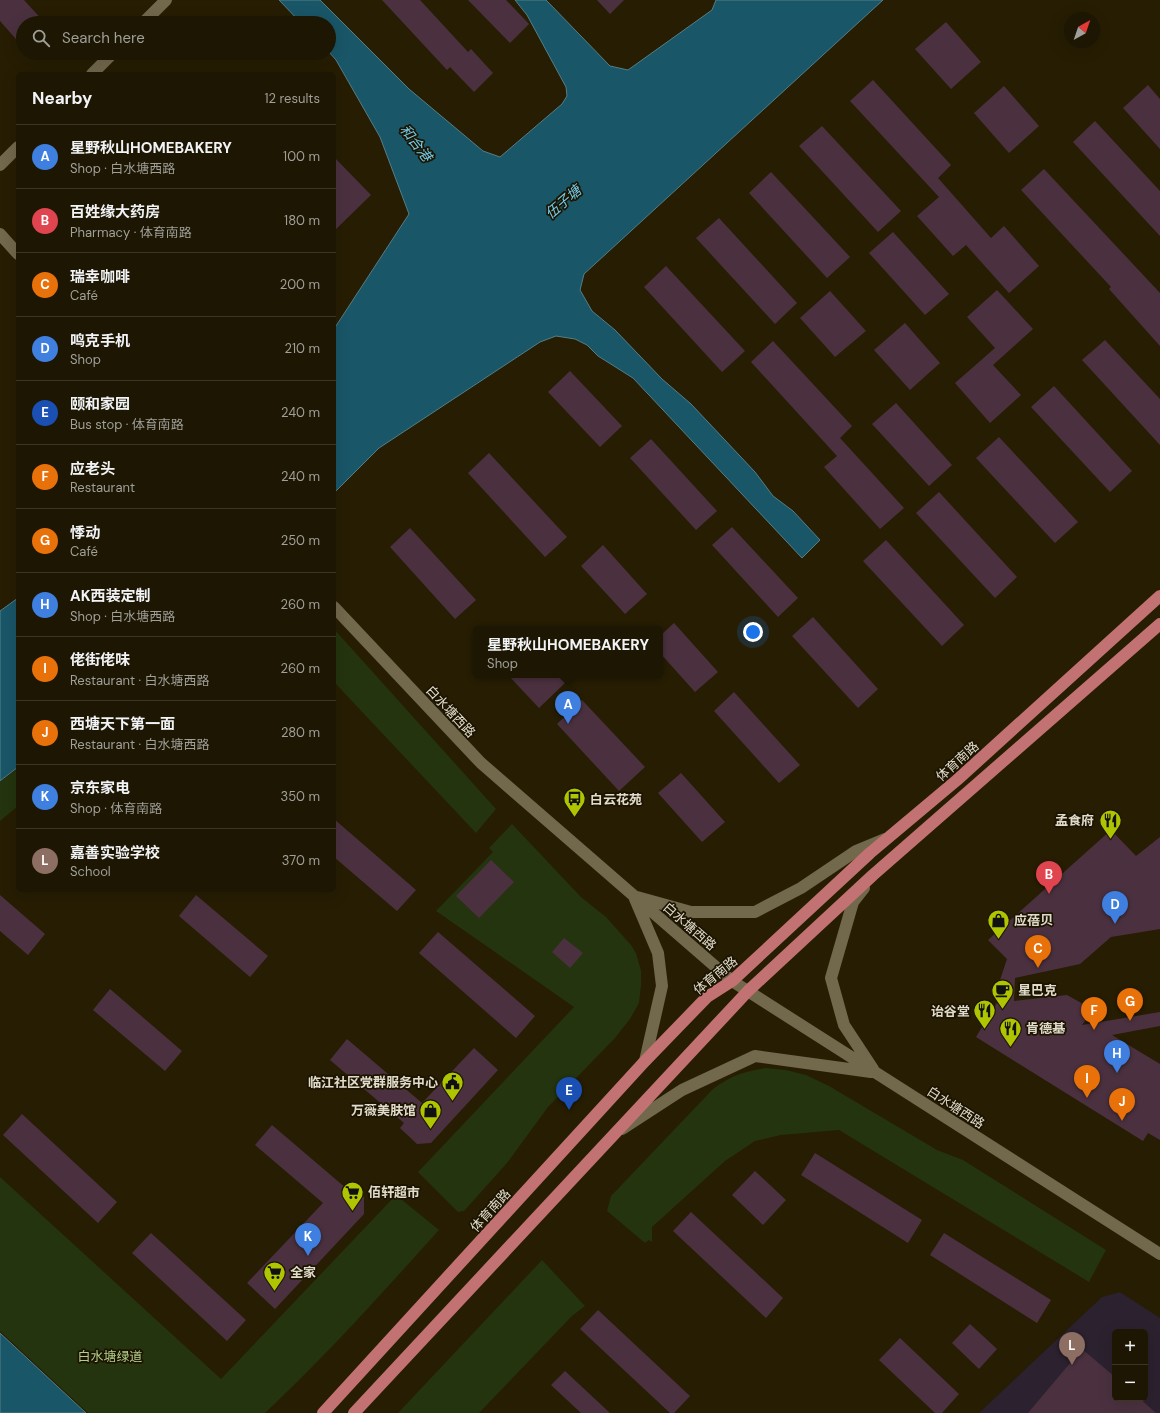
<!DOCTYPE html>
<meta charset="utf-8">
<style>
:root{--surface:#1c1602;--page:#251f0c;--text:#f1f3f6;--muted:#a09f99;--line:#3a3524;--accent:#db2777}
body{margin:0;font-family:"DM Sans","Noto Sans SC",sans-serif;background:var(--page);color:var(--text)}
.controls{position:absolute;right:12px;bottom:12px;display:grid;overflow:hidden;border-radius:6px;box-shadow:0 4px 16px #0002}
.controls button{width:36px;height:36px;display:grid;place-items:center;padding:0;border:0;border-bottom:1px solid var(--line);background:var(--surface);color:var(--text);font:20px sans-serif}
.compass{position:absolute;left:1064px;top:12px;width:36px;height:36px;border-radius:50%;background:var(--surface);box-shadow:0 4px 16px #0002;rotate:40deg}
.you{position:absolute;left:753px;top:632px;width:14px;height:14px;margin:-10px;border:3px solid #fff;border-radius:50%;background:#1a73e8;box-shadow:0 0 0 6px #1a73e833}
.badge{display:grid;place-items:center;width:26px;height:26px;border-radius:50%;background:var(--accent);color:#fff;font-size:13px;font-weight:700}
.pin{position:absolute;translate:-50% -33px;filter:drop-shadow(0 1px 2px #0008)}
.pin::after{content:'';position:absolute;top:21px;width:14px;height:12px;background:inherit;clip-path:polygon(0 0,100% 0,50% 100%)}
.popup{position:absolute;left:473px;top:626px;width:190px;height:52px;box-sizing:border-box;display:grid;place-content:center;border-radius:6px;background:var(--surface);filter:drop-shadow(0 1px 3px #0005);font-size:13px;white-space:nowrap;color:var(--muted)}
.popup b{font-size:15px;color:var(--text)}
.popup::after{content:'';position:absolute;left:50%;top:100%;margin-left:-8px;border:8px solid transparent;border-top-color:var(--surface)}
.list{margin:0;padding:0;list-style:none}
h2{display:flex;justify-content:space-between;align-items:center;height:52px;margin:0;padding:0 16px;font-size:17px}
h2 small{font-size:13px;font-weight:400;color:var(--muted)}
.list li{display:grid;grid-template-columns:26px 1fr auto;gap:12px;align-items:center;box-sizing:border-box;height:64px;padding:0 16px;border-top:1px solid var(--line)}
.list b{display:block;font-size:15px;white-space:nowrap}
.list p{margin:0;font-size:13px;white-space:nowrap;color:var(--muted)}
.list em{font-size:13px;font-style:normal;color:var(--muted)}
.icon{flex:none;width:22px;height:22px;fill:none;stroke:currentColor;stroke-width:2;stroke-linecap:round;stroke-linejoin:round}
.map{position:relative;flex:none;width:1160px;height:1413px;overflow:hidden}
.search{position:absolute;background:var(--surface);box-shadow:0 4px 16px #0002;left:16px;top:16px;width:320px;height:44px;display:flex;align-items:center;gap:10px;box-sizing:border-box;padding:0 14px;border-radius:22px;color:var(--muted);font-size:15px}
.panel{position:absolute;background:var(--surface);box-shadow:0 4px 16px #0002;left:16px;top:72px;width:320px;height:820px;border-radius:6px}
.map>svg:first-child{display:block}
</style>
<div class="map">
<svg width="1160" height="1413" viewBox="0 0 1160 1413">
<rect width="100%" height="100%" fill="#261d03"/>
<path fill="#2c212e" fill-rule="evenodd" d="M1120,1292L1160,1318V1413H979L1102,1297ZM1115,1332H1145V1398H1115Z"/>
<path fill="#24340e" d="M334,629L496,809L476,833L334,682Z
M18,768V806L0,821V782Z
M512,824L581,897L606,917L631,945L636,953L641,971V985L639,1003L630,1019L615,1038L548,1107L507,1163L464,1211L458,1212L418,1172L574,1007L436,911L493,852L489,848Z
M765,1068L786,1070L806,1075L829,1086L937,1150L963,1160L1106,1250L1089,1282L839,1130L781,1135L755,1141L725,1161L652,1227V1242L649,1240L645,1243L607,1211L611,1196L712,1090C729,1076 743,1072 765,1068Z
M0,1177L221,1379L396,1195L439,1230C383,1292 327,1355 265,1413H88L0,1331Z
M542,1260L585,1306L572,1316L479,1413H398Z"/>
<path fill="#195668" stroke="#557e86" d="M279,0H320L409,89L483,151L500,157L562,104L567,96L566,87L527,15L515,0H546L610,66L628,70L712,10L716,0H883L584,274L580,290L592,311L615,330L662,379L691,404L755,472L773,496L793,511L820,540L802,558L633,378L598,356L587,345L575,339L556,336L540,342L379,448L334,493V329L409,214L380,137L336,60L329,52V23H301Z
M18,598V767L0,781V611Z
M0,1333L86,1413H0Z"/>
<path fill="#4b313f" d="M0,0H24L45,23H23V47L0,21Z
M382,0H420L468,52L471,49L493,73L474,92L450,67L447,70Z
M468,0H506L529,24L510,43Z
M597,0H624L610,14Z
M946,22L981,62L951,89L915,49Z
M873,80L951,165L938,178L991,238L1004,226L1039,266L1009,293L966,245L953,256L917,216L939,197L850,101Z
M1148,85L1160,99V149L1123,108Z
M1004,86L1039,126L1009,153L974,113Z
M1095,121L1160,191V236L1073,142Z
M822,126L901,211L878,232L799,146Z
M334,157L371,195L334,231Z
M1044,169L1160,293V346L1109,289L1111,287L1021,190Z
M771,172L850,257L827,278L749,193Z
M719,218L797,303L775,324L696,238Z
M893,232L949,294L925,315L869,253Z
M666,266L745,351L722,372L644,287Z
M997,290L1033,329L993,365L1021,395L990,423L955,383L995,348L967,317Z
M830,291L866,331L835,357L800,318Z
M905,323L940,363L910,390L874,350Z
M1105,340L1160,399V445L1082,360Z
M773,341L852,426L840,438L904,508L880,529L824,467L837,456L751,362Z
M570,371L622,426L600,447L548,392Z
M1054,386L1132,471L1110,492L1031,407Z
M896,403L952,465L929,486L872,424Z
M999,437L1078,522L1055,543L976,458Z
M651,439L717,511L696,530L630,458Z
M489,453L567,537L545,557L468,473Z
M939,492L1017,577L995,598L916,513Z
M732,527L798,598L778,617L712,545Z
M410,528L476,600L455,619L390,547Z
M886,540L964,625L942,646L863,561Z
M603,545L647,594L625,614L581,566Z
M813,617L878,689L858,708L792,636Z
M674,623L718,672L695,692L660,653V636Z
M508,675H557L565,683L539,708Z
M734,692L800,765L779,783L714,711Z
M582,700L645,767L619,791L557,724Z
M681,773L725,822L702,842L658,793Z
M334,819L416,890L397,911L334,857Z
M1111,830L1136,856L1160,837V929L1111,937L1080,964L1015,978L1014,1001L1067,995L1094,1010L1082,1025L1160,1012V1026L1112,1035L1160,1064V1140L1148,1133L1143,1141L976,1037L1001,996L1000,980L1007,959L988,940Z
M491,860L514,882L479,918L456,896Z
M0,895L45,934L28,955L0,931Z
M196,895L268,956L250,977L179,916Z
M438,932L535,1016L516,1038L419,953Z
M564,938L583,953L570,968L552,952Z
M110,989L182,1051L165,1071L93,1010Z
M347,1039L422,1103L474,1048L498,1070L431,1143L417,1144L400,1128L404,1123L330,1060Z
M22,1114L117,1202L98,1223L3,1135Z
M272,1125L347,1189L351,1185L364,1197V1214L275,1309L247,1283L323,1203L255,1145Z
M815,1153L922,1220L908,1243L801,1175Z
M755,1171L786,1200L763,1225L732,1195Z
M691,1212L783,1298L766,1318L673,1231Z
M151,1233L246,1320L227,1341L132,1253Z
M944,1233L1051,1300L1037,1323L930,1255Z
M598,1310L690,1396L674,1413H670L580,1329Z
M970,1324L997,1349L979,1369L952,1343Z
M900,1338L959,1394L942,1413H935L879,1360Z
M1082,1349L1115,1377V1398H1139L1156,1413H1028Z
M565,1371L610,1413H581L551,1385Z"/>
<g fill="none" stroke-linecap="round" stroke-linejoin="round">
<path stroke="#72684c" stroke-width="12" d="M143,23L166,0
M92,74L113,53
M0,165L18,147
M0,234L18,254
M334,607L481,763L732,981L1160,1254
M864,888L853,902L831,978L844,1025L873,1069
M637,897L691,912H755L801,888L856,851L885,839
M635,899L658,953L662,986L645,1061
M622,1129L682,1090L755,1056L871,1072"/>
<path stroke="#c27272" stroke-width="12" d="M323,1413L645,1061L707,997L732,981L870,853L957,780L1160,596
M354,1413L748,991L873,875L1160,624"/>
</g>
<defs>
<symbol id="bus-pin" viewBox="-11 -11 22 30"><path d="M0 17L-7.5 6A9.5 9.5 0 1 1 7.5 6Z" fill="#b0c501" stroke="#1c1400"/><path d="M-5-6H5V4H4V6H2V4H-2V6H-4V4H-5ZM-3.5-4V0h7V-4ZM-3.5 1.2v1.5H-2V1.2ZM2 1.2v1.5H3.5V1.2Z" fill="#111"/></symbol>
<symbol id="restaurant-pin" viewBox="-11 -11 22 30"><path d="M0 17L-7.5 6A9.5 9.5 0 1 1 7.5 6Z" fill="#b0c501" stroke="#1c1400"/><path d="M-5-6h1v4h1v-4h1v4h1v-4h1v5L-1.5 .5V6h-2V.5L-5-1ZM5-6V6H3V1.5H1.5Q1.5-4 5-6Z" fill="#111"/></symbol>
<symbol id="shop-pin" viewBox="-11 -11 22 30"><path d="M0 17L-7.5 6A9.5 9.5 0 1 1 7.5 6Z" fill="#b0c501" stroke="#1c1400"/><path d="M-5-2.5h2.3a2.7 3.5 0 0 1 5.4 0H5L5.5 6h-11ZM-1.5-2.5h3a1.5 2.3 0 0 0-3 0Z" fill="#111"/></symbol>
<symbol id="cafe-pin" viewBox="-11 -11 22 30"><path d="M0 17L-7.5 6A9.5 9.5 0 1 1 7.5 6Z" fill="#b0c501" stroke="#1c1400"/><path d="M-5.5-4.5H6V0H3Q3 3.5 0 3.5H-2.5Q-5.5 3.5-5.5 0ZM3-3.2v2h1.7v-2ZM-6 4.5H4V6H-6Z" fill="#111"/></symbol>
<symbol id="civic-pin" viewBox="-11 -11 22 30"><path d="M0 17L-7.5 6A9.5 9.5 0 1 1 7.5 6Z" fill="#b0c501" stroke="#1c1400"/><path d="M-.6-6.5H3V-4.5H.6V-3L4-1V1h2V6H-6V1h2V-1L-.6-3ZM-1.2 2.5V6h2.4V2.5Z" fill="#111"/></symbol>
<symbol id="supermarket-pin" viewBox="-11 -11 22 30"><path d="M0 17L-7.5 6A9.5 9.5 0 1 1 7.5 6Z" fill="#b0c501" stroke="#1c1400"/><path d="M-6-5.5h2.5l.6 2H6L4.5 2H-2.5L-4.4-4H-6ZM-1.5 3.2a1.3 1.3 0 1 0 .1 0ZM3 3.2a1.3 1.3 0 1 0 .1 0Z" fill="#111"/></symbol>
</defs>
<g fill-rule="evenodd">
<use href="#bus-pin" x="562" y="786" width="25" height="34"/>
<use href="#restaurant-pin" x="1098" y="808" width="25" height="34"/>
<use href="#shop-pin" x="986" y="908" width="25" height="34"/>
<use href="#cafe-pin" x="990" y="978" width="25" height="34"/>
<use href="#restaurant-pin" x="972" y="998" width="25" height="34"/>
<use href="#restaurant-pin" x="998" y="1016" width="25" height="34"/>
<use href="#civic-pin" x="440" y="1070" width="25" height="34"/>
<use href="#shop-pin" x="418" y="1098" width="25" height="34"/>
<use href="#supermarket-pin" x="340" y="1180" width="25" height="34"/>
<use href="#supermarket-pin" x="262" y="1260" width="25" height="34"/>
</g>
<g text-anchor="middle" stroke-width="3.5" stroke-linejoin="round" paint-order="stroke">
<g font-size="13" fill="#e0dbcb" stroke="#1c1400">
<text transform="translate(451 711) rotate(47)" y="5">白水塘西路</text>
<text transform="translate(957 761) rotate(-42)" y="5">体育南路</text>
<text transform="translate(690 926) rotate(41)" y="5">白水塘西路</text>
<text transform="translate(715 975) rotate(-39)" y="5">体育南路</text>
<text transform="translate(956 1107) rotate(33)" y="5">白水塘西路</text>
<text transform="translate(490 1210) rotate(-48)" y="5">体育南路</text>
</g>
<g font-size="13" font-weight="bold" fill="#e0dbcb" stroke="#1c1400" text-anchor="start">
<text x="590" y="804">白云花苑</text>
<text x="1094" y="825" text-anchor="end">孟食府</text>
<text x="1014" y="925">应蓓贝</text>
<text x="1018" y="995">星巴克</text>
<text x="970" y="1016" text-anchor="end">诒谷堂</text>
<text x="1026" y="1033">肯德基</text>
<text x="438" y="1087" text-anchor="end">临江社区党群服务中心</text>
<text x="416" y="1115" text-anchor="end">万薇美肤馆</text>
<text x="368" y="1197">佰轩超市</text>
<text x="290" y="1277">全家</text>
</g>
<g font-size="13" fill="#b0cf8b" stroke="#1c1400">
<text x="110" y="1361">白水塘绿道</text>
</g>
<g font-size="14" font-style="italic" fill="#72cdeb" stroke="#1c1400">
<text transform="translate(416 143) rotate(52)" y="5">和合港</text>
<text transform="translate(563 202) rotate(-41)" y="5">伍子塘</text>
</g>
</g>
</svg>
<div class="controls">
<button>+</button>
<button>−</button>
</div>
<svg class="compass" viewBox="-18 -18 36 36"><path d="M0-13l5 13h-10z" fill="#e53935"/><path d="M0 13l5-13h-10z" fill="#a09f99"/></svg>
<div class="you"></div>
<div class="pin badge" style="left:568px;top:724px;background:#3f7fe0">A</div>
<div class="popup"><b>星野秋山HOMEBAKERY</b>Shop</div>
<div class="pin badge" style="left:1049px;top:894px;background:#e0444e">B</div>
<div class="pin badge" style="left:1038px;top:968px;background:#e8710a">C</div>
<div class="pin badge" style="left:1115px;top:924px;background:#3f7fe0">D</div>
<div class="pin badge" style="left:569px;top:1110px;background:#1a4fb4">E</div>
<div class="pin badge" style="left:1094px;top:1030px;background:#e8710a">F</div>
<div class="pin badge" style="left:1130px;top:1021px;background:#e8710a">G</div>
<div class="pin badge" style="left:1117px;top:1073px;background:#3f7fe0">H</div>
<div class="pin badge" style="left:1087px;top:1098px;background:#e8710a">I</div>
<div class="pin badge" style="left:1122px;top:1121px;background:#e8710a">J</div>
<div class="pin badge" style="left:308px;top:1256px;background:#3f7fe0">K</div>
<div class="pin badge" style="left:1072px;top:1365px;background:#8d6e63">L</div>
<div class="search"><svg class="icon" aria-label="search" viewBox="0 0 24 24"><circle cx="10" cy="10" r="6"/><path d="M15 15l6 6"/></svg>Search here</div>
<section class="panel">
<h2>Nearby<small>12 results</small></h2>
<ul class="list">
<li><span class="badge" style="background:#3f7fe0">A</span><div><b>星野秋山HOMEBAKERY</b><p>Shop · 白水塘西路</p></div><em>100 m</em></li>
<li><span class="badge" style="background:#e0444e">B</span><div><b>百姓缘大药房</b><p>Pharmacy · 体育南路</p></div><em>180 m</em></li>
<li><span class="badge" style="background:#e8710a">C</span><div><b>瑞幸咖啡</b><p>Café</p></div><em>200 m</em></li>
<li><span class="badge" style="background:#3f7fe0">D</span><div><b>鸣克手机</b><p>Shop</p></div><em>210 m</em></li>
<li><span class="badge" style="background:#1a4fb4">E</span><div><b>颐和家园</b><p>Bus stop · 体育南路</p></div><em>240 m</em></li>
<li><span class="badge" style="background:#e8710a">F</span><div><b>应老头</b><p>Restaurant</p></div><em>240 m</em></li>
<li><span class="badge" style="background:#e8710a">G</span><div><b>悸动</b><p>Café</p></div><em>250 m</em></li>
<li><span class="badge" style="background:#3f7fe0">H</span><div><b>AK西装定制</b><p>Shop · 白水塘西路</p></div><em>260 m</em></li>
<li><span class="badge" style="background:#e8710a">I</span><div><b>佬街佬味</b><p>Restaurant · 白水塘西路</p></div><em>260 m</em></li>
<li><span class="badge" style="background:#e8710a">J</span><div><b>西塘天下第一面</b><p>Restaurant · 白水塘西路</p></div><em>280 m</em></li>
<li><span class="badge" style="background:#3f7fe0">K</span><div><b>京东家电</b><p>Shop · 体育南路</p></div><em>350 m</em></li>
<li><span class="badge" style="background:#8d6e63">L</span><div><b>嘉善实验学校</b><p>School</p></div><em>370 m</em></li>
</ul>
</section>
</div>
